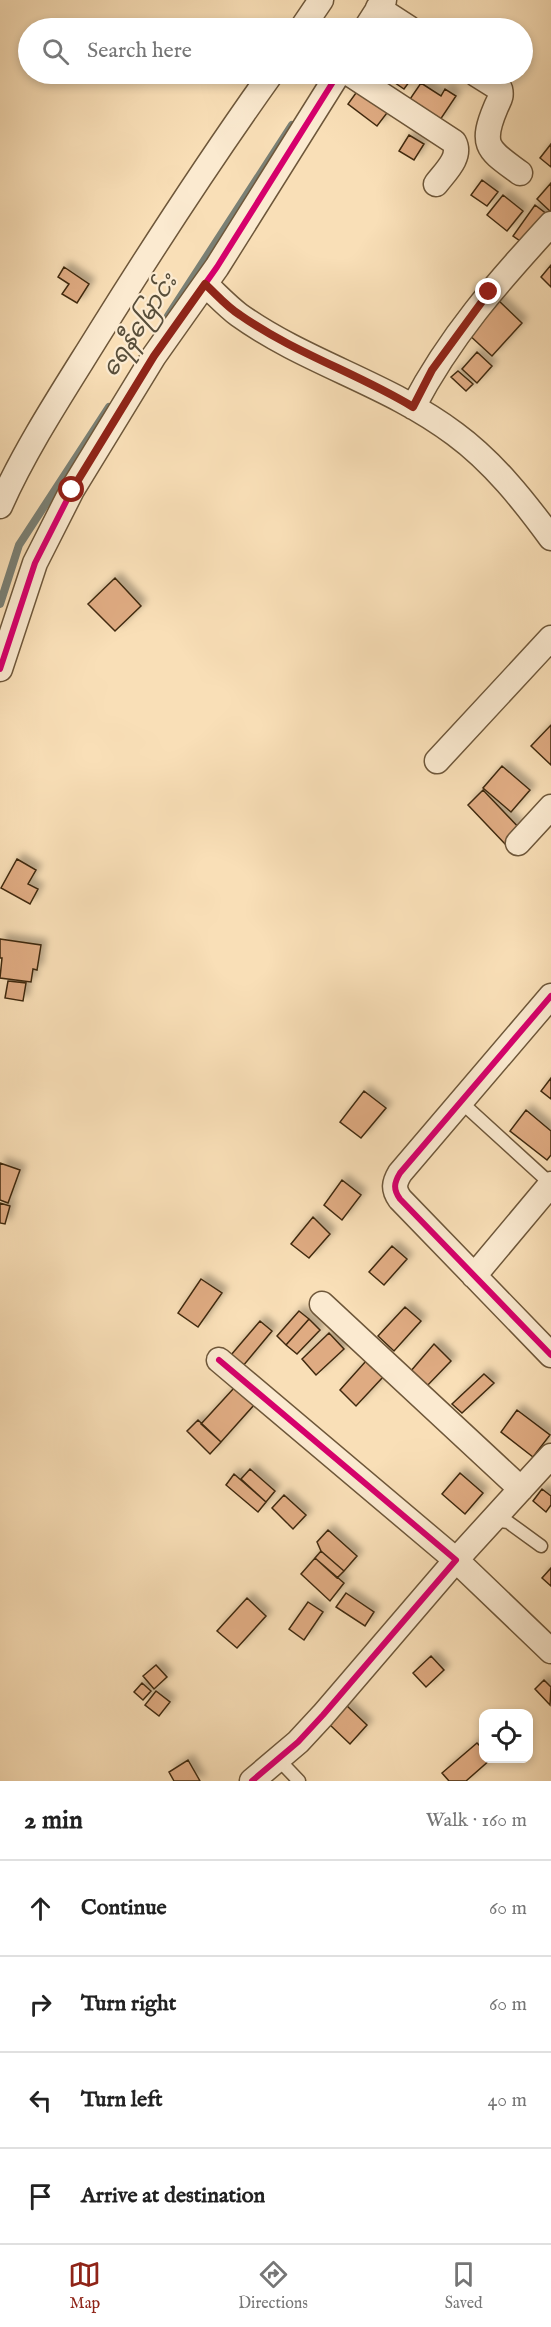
<!DOCTYPE html>
<meta charset="utf-8">
<style>
:root{--surface:#fff;--page:#f6f6f6;--text:#222;--muted:#767676;--line:#e0e0e0;--accent:#8f2418}
body{margin:0;font-family:"IM FELL English","Noto Sans Myanmar",serif;background:var(--page);color:var(--text)}
.controls{position:absolute;right:18px;bottom:18px;display:grid;overflow:hidden;border-radius:12px;box-shadow:0 3px 9px #0003}
.controls button{width:54px;height:54px;display:grid;place-items:center;padding:0;border:0;border-bottom:2px solid var(--line);background:var(--surface);color:var(--text);font:30px sans-serif}
.stop{position:absolute;width:18px;height:18px;margin:-14px;border:4px solid #8f2418;border-radius:50%;background:#fff}
.stop.end{background:#8f2418;border-color:#fff;box-shadow:0 2px 6px #0008}
.list{margin:0;padding:0;list-style:none}
h2{display:flex;justify-content:space-between;align-items:center;height:78px;margin:0;padding:0 24px;font-size:26px}
h2 small{font-size:20px;font-weight:400;color:var(--muted)}
.list li{display:grid;grid-template-columns:39px 1fr auto;gap:18px;align-items:center;box-sizing:border-box;height:96px;padding:0 24px;border-top:2px solid var(--line)}
.list b{display:block;font-size:22px;white-space:nowrap}
.list em{font-size:20px;font-style:normal;color:var(--muted)}
.icon{flex:none;width:33px;height:33px;fill:none;stroke:currentColor;stroke-width:2;stroke-linecap:round;stroke-linejoin:round}
.map{position:relative;flex:none;width:551px;height:1781px;overflow:hidden}
.search{position:absolute;background:var(--surface);box-shadow:0 3px 9px #0003;left:18px;right:18px;top:18px;height:66px;display:flex;align-items:center;gap:15px;box-sizing:border-box;padding:0 21px;border-radius:33px;color:var(--muted);font-size:22px}
.sheet{height:462px;background:var(--surface)}
nav{display:flex;justify-content:space-around;align-items:center;box-sizing:border-box;height:84px;border-top:2px solid var(--line);background:var(--surface);font-size:16px;color:var(--muted)}
nav a{display:grid;justify-items:center;gap:3px}
nav .on{color:var(--accent)}
.map>svg:first-child{display:block}
</style>
<div class="map">
<svg width="551" height="1781" viewBox="0 0 551 1781">
<defs>
<filter id="shadow"><feDropShadow dx="5.5" dy="-5.5" stdDeviation="3" flood-color="#0004"/></filter>
</defs>
<rect width="100%" height="100%" fill="#f9dfb7"/>
<filter id="stains"><feTurbulence type="fractalNoise" baseFrequency=".00333" numOctaves="4"/><feColorMatrix values="0 0 0 0 .2 0 0 0 0 .09 0 0 0 0 .02 0 0 0 .5 -.17"/></filter>
<radialGradient id="worn" r=".72"><stop offset=".6" stop-color="#630" stop-opacity="0"/><stop offset="1" stop-color="#630" stop-opacity=".3"/></radialGradient>
<g fill="none" stroke-linecap="round" stroke-linejoin="round">
<path stroke="#7a8075" stroke-width="8" d="M168,316L292,125
M0,604L19,545L109,407"/>
</g>
<path fill="#dfab82" stroke="#402a11" stroke-width="1.5" filter="url(#shadow)" d="M382,74H415L404,89Z
M421,83L441,96L445,89L456,96L438,123L408,102Z
M361,86L390,109L377,126L348,104Z
M409,135L424,144L414,160L399,151Z
M551,144V167L540,158Z
M482,180L498,192L487,206L471,195Z
M551,183V212L537,199Z
M503,195L523,211L507,231L487,215Z
M535,205L548,215L526,245L513,236Z
M551,265V287L541,277Z
M64,267L89,284L77,303L62,294L69,284L58,277Z
M498,300L522,323L492,356L467,333Z
M477,352L492,366L477,383L462,369Z
M458,371L473,384L466,391L451,377Z
M115,578L141,606L115,631L88,604Z
M551,725V765L531,746Z
M502,766L530,790L511,812L483,788Z
M483,790L522,831L506,845L468,805Z
M17,859L36,870L28,884L38,889L30,904L1,888Z
M0,939L41,945L37,970L33,969L31,982L0,978L2,958H0Z
M8,981L26,983L23,1001L5,998Z
M551,1078V1099L541,1091Z
M364,1091L386,1108L361,1138L340,1122Z
M526,1110L551,1131V1155L547,1160L510,1131Z
M0,1163L20,1170L8,1203L0,1200Z
M342,1180L361,1195L342,1220L324,1205Z
M0,1203L10,1206L5,1224L0,1223Z
M313,1217L330,1234L309,1258L291,1244Z
M392,1246L407,1259L384,1285L369,1272Z
M201,1279L222,1293L198,1327L178,1313Z
M405,1307L421,1321L394,1351L378,1336Z
M299,1311L309,1319L286,1345L277,1336Z
M309,1319L320,1330L297,1354L286,1345Z
M260,1321L272,1331L243,1366L231,1355Z
M329,1333L344,1349L316,1375L302,1359Z
M434,1344L451,1361L425,1388L410,1372Z
M366,1361L383,1377L356,1406L340,1390Z
M484,1374L494,1383L462,1413L452,1404Z
M234,1388L254,1405L221,1442L201,1424Z
M517,1410L550,1435L533,1457L501,1432Z
M198,1420L221,1442L210,1454L187,1431Z
M250,1469L275,1491L266,1502L241,1479Z
M460,1473L483,1493L465,1514L442,1494Z
M234,1474L266,1502L258,1512L226,1485Z
M542,1489L551,1496V1505L546,1512L533,1501Z
M284,1495L306,1515L293,1529L272,1508Z
M328,1530L357,1556L344,1571L321,1551L317,1542Z
M321,1551L344,1571L337,1578L315,1558Z
M315,1558L344,1583L330,1601L301,1574Z
M551,1568V1586L542,1578Z
M346,1593L374,1612L365,1626L336,1607Z
M247,1598L266,1616L237,1648L217,1631Z
M308,1602L323,1612L304,1640L289,1629Z
M431,1656L444,1670L426,1687L413,1673Z
M156,1665L167,1677L154,1689L143,1676Z
M544,1680L551,1687L550,1705L535,1689Z
M142,1683L151,1691L143,1700L134,1692Z
M156,1691L170,1702L159,1716L145,1705Z
M346,1705L367,1725L350,1744L329,1724Z
M477,1743L484,1750V1758L491,1759L466,1781H449L442,1773Z
M188,1760L200,1781H174L169,1772Z"/>
<g fill="none" stroke-linecap="round" stroke-linejoin="round">
<defs>
<path id="service" d="M461,1102L551,1184
M493,1520L508,1522L541,1546
M278,1759L299,1781"/>
<path id="minor" d="M378,8L409,28
M302,28L321,0
M366,28L384,0
M350,74L454,142C462,157 445,172 436,184
M476,74L500,89C502,97 499,100 496,107C479,147 489,150 520,173
M205,284C216,294 227,306 239,315C306,363 389,384 455,434C493,462 524,501 551,538
M413,407C450,336 497,283 551,224
M0,506C26,447 66,387 100,332C155,244 211,158 271,74
M0,669L35,563L72,490L154,356L217,267L338,74
M437,761L551,638
M518,843L551,807
M551,996L400,1173C394,1183 393,1189 400,1199L551,1355
M474,1276L551,1184
M322,1304L521,1489
M219,1360L456,1560L323,1715L298,1742L252,1781
M551,1456L456,1560L551,1651"/>
</defs>
<use href="#service" stroke="#6e573a" stroke-width="15"/>
<use href="#minor" stroke="#6e573a" stroke-width="27"/>
<use href="#service" stroke="#fbead0" stroke-width="12"/>
<use href="#minor" stroke="#fbead0" stroke-width="24"/>
<defs>
<path id="cycleway" d="M0,669L35,563L72,490L154,356L217,267L338,74
M551,996L400,1173C394,1183 393,1189 400,1199L551,1355
M219,1360L456,1560L323,1715L298,1742L252,1781"/>
</defs>
<use href="#cycleway" stroke="#fbead0" stroke-width="10"/>
<use href="#cycleway" stroke="#d6006c" stroke-width="6"/>
</g>
<g fill="none" stroke-linecap="round" stroke-linejoin="round">
<path stroke="#8f2418" stroke-width="8" d="M72,490L154,356L205,284C216,294 227,307 240,315C294,353 357,373 413,407L432,370L489,292"/>
</g>
<g text-anchor="middle" stroke-width="4.5" stroke-linejoin="round" paint-order="stroke">
<g font-size="24" font-style="italic" fill="#584e3a" stroke="#fbead0">
<text transform="translate(139 325) rotate(-57)" y="8">ရေနီမြောင်း</text>
</g>
</g>
<rect width="100%" height="100%" filter="url(#stains)"/>
<rect width="100%" height="100%" fill="url(#worn)"/>
</svg>
<div class="controls">
<button><svg class="icon" aria-label="locate" viewBox="0 0 24 24"><circle cx="12" cy="12" r="6"/><path d="M12 2v4M12 18v4M2 12h4M18 12h4"/></svg></button>
</div>
<div class="stop" style="left:72px;top:490px"></div>
<div class="stop end" style="left:489px;top:292px"></div>
<div class="search"><svg class="icon" aria-label="search" viewBox="0 0 24 24"><circle cx="10" cy="10" r="6"/><path d="M15 15l6 6"/></svg>Search here</div>
</div>
<section class="sheet">
<h2>2 min<small>Walk · 160 m</small></h2>
<ul class="list">
<li><svg class="icon" aria-label="ahead" viewBox="0 0 24 24"><path d="M12 20V5M6 11l6-6 6 6"/></svg><div><b>Continue</b></div><em>60 m</em></li>
<li><svg class="icon" aria-label="right" viewBox="0 0 24 24"><path d="M7 20v-9h11M14 6l5 5-5 5"/></svg><div><b>Turn right</b></div><em>60 m</em></li>
<li><svg class="icon" aria-label="left" viewBox="0 0 24 24"><path d="M17 20v-9H6M10 6l-5 5 5 5"/></svg><div><b>Turn left</b></div><em>40 m</em></li>
<li><svg class="icon" aria-label="arrive" viewBox="0 0 24 24"><path d="M6 21V4h12l-3 4 3 4H6"/></svg><div><b>Arrive at destination</b></div></li>
</ul>
</section>
<nav>
<a class="on"><svg class="icon" aria-label="map" viewBox="0 0 24 24"><path d="M3 6l6-2 6 2 6-2v14l-6 2-6-2-6 2zM9 4v14M15 6v14"/></svg>Map</a>
<a><svg class="icon" aria-label="directions" viewBox="0 0 24 24"><path d="M12 3l9 9-9 9-9-9zM9 14v-3h6M13 9l2 2-2 2"/></svg>Directions</a>
<a><svg class="icon" aria-label="saved" viewBox="0 0 24 24"><path d="M7 4h10v16l-5-4-5 4z"/></svg>Saved</a>
</nav>
